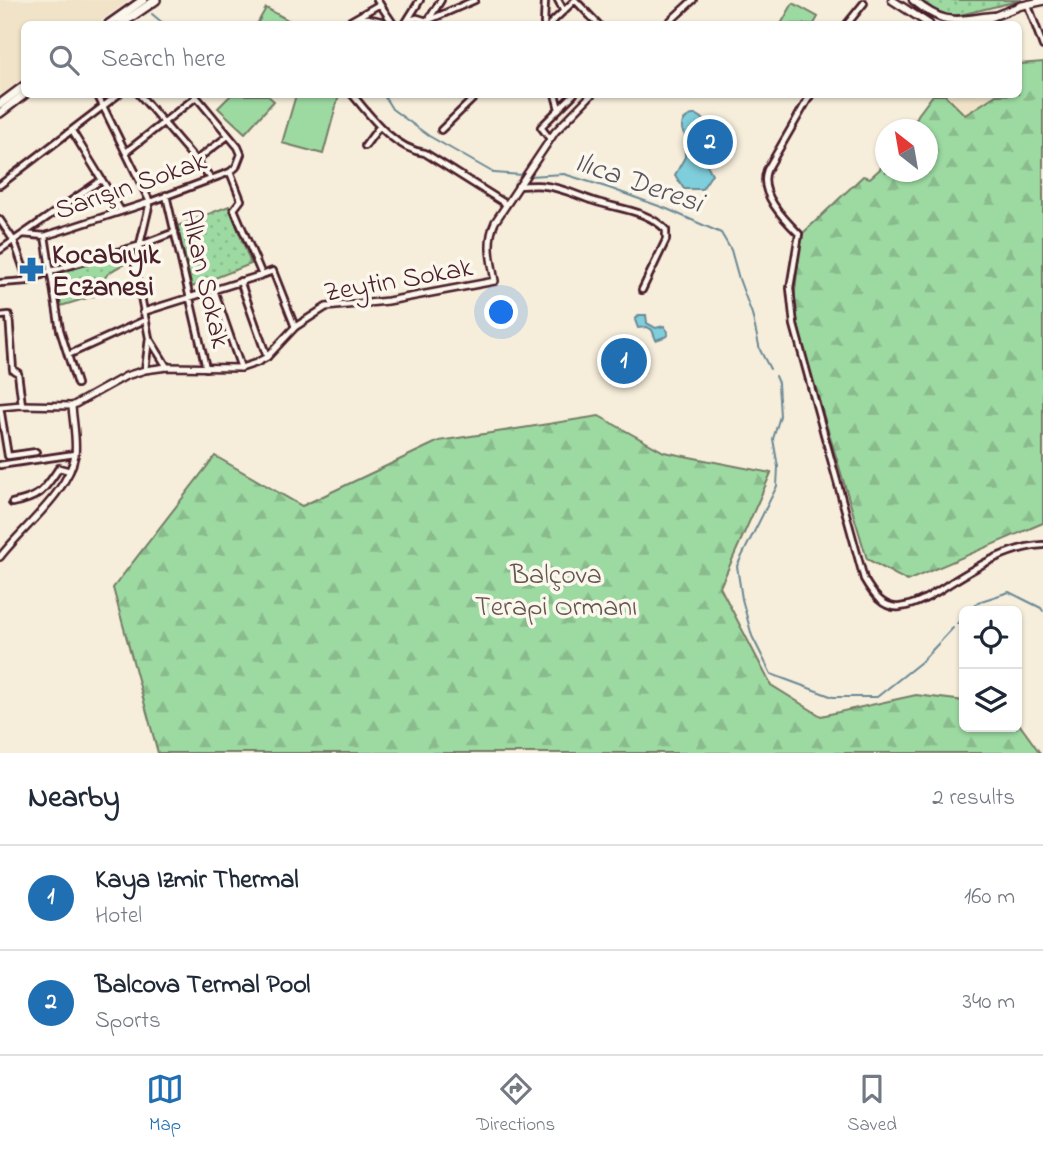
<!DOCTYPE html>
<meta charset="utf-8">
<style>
:root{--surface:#fff;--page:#f2f2f3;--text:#1f2937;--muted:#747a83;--line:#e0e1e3;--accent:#1f6fb2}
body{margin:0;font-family:"Indie Flower",sans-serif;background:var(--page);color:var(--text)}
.controls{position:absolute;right:21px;bottom:21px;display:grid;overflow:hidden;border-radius:10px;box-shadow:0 2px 5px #0004}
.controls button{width:63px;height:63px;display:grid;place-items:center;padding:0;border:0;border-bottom:2px solid var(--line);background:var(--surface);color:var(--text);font:35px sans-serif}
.compass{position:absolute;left:875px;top:119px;width:63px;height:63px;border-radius:50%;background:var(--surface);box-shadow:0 2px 5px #0004;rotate:329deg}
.you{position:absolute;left:502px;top:313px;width:24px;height:24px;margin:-18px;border:5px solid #fff;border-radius:50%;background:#1a73e8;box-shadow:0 0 0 10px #1a73e833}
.badge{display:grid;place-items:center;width:46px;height:46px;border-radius:50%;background:var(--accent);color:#fff;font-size:23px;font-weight:700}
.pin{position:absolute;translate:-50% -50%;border:4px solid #fff;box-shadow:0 2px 7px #0006}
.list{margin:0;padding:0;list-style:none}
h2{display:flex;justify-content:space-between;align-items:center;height:91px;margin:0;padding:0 28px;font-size:30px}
h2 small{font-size:23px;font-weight:400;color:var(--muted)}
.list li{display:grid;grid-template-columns:46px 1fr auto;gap:21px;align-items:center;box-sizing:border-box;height:105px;padding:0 28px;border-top:2px solid var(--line)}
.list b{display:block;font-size:26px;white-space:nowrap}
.list p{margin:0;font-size:23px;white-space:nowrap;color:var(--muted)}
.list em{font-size:23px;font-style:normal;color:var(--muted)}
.icon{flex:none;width:38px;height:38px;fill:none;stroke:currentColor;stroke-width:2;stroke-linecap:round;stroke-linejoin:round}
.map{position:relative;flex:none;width:1043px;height:753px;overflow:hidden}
.search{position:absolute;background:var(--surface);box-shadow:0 2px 5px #0004;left:21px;right:21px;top:21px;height:77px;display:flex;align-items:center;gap:18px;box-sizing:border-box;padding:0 24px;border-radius:10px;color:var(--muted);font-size:26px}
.sheet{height:301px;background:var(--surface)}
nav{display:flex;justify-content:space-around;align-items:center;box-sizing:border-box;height:98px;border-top:2px solid var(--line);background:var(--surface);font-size:19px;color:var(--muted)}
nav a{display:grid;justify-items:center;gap:4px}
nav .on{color:var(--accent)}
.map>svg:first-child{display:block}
</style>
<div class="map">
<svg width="1043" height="753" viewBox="0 0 1043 753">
<defs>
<pattern id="forest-firs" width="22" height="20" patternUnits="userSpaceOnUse" patternTransform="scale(1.75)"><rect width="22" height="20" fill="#9ddaa2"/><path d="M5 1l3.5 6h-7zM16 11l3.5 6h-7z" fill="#89bb8c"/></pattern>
<pattern id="park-dots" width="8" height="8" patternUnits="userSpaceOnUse" patternTransform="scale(1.75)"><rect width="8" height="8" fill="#9ddaa2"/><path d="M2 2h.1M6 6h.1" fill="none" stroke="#89bb8c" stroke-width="1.8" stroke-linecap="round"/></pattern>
</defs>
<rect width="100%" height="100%" fill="#f6eedb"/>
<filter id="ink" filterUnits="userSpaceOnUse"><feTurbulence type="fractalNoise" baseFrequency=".0143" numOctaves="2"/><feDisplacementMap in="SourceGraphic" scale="14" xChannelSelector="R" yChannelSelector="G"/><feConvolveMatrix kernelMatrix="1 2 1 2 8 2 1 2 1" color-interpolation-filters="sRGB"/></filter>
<g filter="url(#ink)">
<path fill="#f0e3c7" d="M0,0H130L97,24H24V78L0,96Z
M948,95H994L965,114Z"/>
<path fill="url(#forest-firs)" stroke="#747c66" stroke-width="2" d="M1043,62V523L907,581L867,559L801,341L794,301L801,235L863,176L870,178L880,169L885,160L886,172H928V130L912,129L918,115L933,95H945L965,115L996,95L1018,94L1019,64Z
M599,416L664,452L771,473L720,587L771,685L821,716L916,695L964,701V727H1017V721L1040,753H158L113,588L215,456L302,506L439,441Z"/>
<path fill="url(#park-dots)" stroke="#747c66" stroke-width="2" d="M920,0H1022L956,16H944Z
M229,206L251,264L192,287L177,226Z
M124,251L127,263C110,270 101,277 97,295L61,306L55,272Z"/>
<path fill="#9ddaa2" stroke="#747c66" stroke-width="2" d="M793,3L818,17L814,24H781Z
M266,8L295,24H257Z
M231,95H267L274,101L245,133L218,108Z
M296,95H339L323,154L282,143Z"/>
<path fill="#7fcedb" stroke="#6a8895" stroke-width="2" d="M682 127a12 12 0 1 1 24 0a12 12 0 1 1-24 0Z
M685,150H703V157L712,174L702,189H684L675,175L685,157Z
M639,315H646L647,323L656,328L664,326L668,332L667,336L656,340L652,330L647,327L638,328L635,320Z"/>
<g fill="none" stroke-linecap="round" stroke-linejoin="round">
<path stroke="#6a8895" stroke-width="2" d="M152,14L164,24
M383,94L392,109L429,136L494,173L523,175
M529,176L564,174L609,188L667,209L721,233L731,250L739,279L752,314L760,350L770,369
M775,376L778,383L780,416L773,439L778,467L777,486L737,566L742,599L752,636L771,674L833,697H877L921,662L953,628
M969,611L978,602L1009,592L1041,608L1043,611
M957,624L964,616"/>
<defs>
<path id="minor" d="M377,0L392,22
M558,0L564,11
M575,0L598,24
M1028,5L1043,46
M355,19L368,18L393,24
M407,21L417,18L427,21L475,0
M345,24L380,4
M405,24L420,0
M426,24L441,0
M544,24L545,0
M550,24L575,0
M847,24L864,3
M97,94L150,202L135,265L149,338L145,370
M139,94L211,178
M352,94C371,117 394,149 425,153L506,204
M555,94L559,109
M811,94L767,170C758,193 784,219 799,234L790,288L794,325L864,579C872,593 883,609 900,607C918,605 935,593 949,584C978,566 1008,547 1043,545
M441,130L478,94
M72,131L121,211
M550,139L541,127L574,94
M365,146L379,127
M126,152L196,97
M196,160L228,136
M230,172L241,200L234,209L262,275L273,271L295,327
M0,185L119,94
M518,186C527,186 537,184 546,186C563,188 578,196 594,201C618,209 647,210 666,230V240L642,290
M166,195L206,368
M0,220L14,241L28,281
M23,234L45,236L60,330L77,384
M45,236L150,202L230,172L236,167L241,154L238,147L194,94
M0,250L101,180
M240,281L267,357
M0,283L28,281L51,271L138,246L175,232
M214,290L241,368
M143,312L262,275
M0,316L9,315L13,370L18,373L22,405
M149,338L167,367
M68,355L145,320
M0,407L8,456L36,452
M0,465L75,454
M12,503C39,498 44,491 59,468L70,471"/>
<path id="tertiary" d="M667,24L693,0
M0,407L22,405L72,406L126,376L145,370L167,367L241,368L256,363L267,357L295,327L326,307L388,301L495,281C491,260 486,242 495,222L555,132L592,94
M0,557C23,527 68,493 75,455C77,440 73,421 72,406"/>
<path id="secondary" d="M892,0L929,24
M913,0C946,27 955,20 993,16
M974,24L1020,6L1043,1"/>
<path id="primary" d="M109,24L143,0
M121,24L156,0
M0,104L24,86
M0,113L25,94"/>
</defs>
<use href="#minor" stroke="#4a1f2b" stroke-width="10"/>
<use href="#tertiary" stroke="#4a1f2b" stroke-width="10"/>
<use href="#secondary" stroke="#4a1f2b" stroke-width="11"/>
<use href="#primary" stroke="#4a1f2b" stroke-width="12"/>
<use href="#minor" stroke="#fbf7ec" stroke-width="4.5"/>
<use href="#tertiary" stroke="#fbf7ec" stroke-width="5"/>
<use href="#secondary" stroke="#fbf7ec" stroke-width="6"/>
<use href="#primary" stroke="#fbf7ec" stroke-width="7"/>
</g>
</g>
<defs>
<symbol id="pharmacy-bare" viewBox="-9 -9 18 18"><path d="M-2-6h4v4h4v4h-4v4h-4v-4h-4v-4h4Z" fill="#1f6fb2" stroke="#fbf7ec" stroke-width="2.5" paint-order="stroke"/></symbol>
</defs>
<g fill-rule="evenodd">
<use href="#pharmacy-bare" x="14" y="252" width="35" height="35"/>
</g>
<g text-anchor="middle" stroke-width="7" stroke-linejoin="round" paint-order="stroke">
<g font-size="28" fill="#4a1f2b" stroke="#fbf7ec">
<text transform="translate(130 184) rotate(-19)" y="10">Sarışın Sokak</text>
<text transform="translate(207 278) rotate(77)" y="10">Alkan Sokak</text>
<text transform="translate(398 278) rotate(-10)" y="10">Zeytin Sokak</text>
</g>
<g font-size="28" font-weight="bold" fill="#4a1f2b" stroke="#fbf7ec" text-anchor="start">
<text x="52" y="263">Kocabıyık<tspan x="52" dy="32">Eczanesi</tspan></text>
</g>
<g font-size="28" fill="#63574f" stroke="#fbf7ec">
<text x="556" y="583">Balçova<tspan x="556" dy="32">Terapi Ormanı</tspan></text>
</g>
<g font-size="30" font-style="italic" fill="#5a5460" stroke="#fbf7ec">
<text transform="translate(639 181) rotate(19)" y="10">Ilıca Deresi</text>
</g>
</g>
</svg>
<div class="controls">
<button><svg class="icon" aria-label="locate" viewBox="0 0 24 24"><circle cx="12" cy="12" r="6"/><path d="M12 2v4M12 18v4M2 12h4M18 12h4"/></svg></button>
<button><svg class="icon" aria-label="layers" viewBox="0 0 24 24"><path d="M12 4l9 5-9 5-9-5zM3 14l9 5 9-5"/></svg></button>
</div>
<svg class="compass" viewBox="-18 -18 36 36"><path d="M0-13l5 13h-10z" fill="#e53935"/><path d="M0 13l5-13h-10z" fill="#747a83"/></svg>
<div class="you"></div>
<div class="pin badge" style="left:624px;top:361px">1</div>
<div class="pin badge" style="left:710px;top:142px">2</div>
<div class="search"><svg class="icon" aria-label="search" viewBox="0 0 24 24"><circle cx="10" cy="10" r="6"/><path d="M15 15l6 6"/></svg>Search here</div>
</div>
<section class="sheet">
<h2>Nearby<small>2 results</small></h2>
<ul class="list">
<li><span class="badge">1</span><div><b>Kaya Izmir Thermal</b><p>Hotel</p></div><em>160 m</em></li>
<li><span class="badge">2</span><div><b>Balcova Termal Pool</b><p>Sports</p></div><em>340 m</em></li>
</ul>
</section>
<nav>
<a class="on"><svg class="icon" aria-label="map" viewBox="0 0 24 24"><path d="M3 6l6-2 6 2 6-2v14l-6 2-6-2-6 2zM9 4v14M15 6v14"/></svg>Map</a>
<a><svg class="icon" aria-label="directions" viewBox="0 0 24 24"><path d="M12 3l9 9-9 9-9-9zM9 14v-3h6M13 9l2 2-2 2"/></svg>Directions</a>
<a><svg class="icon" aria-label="saved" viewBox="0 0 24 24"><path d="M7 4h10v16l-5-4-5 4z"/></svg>Saved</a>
</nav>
